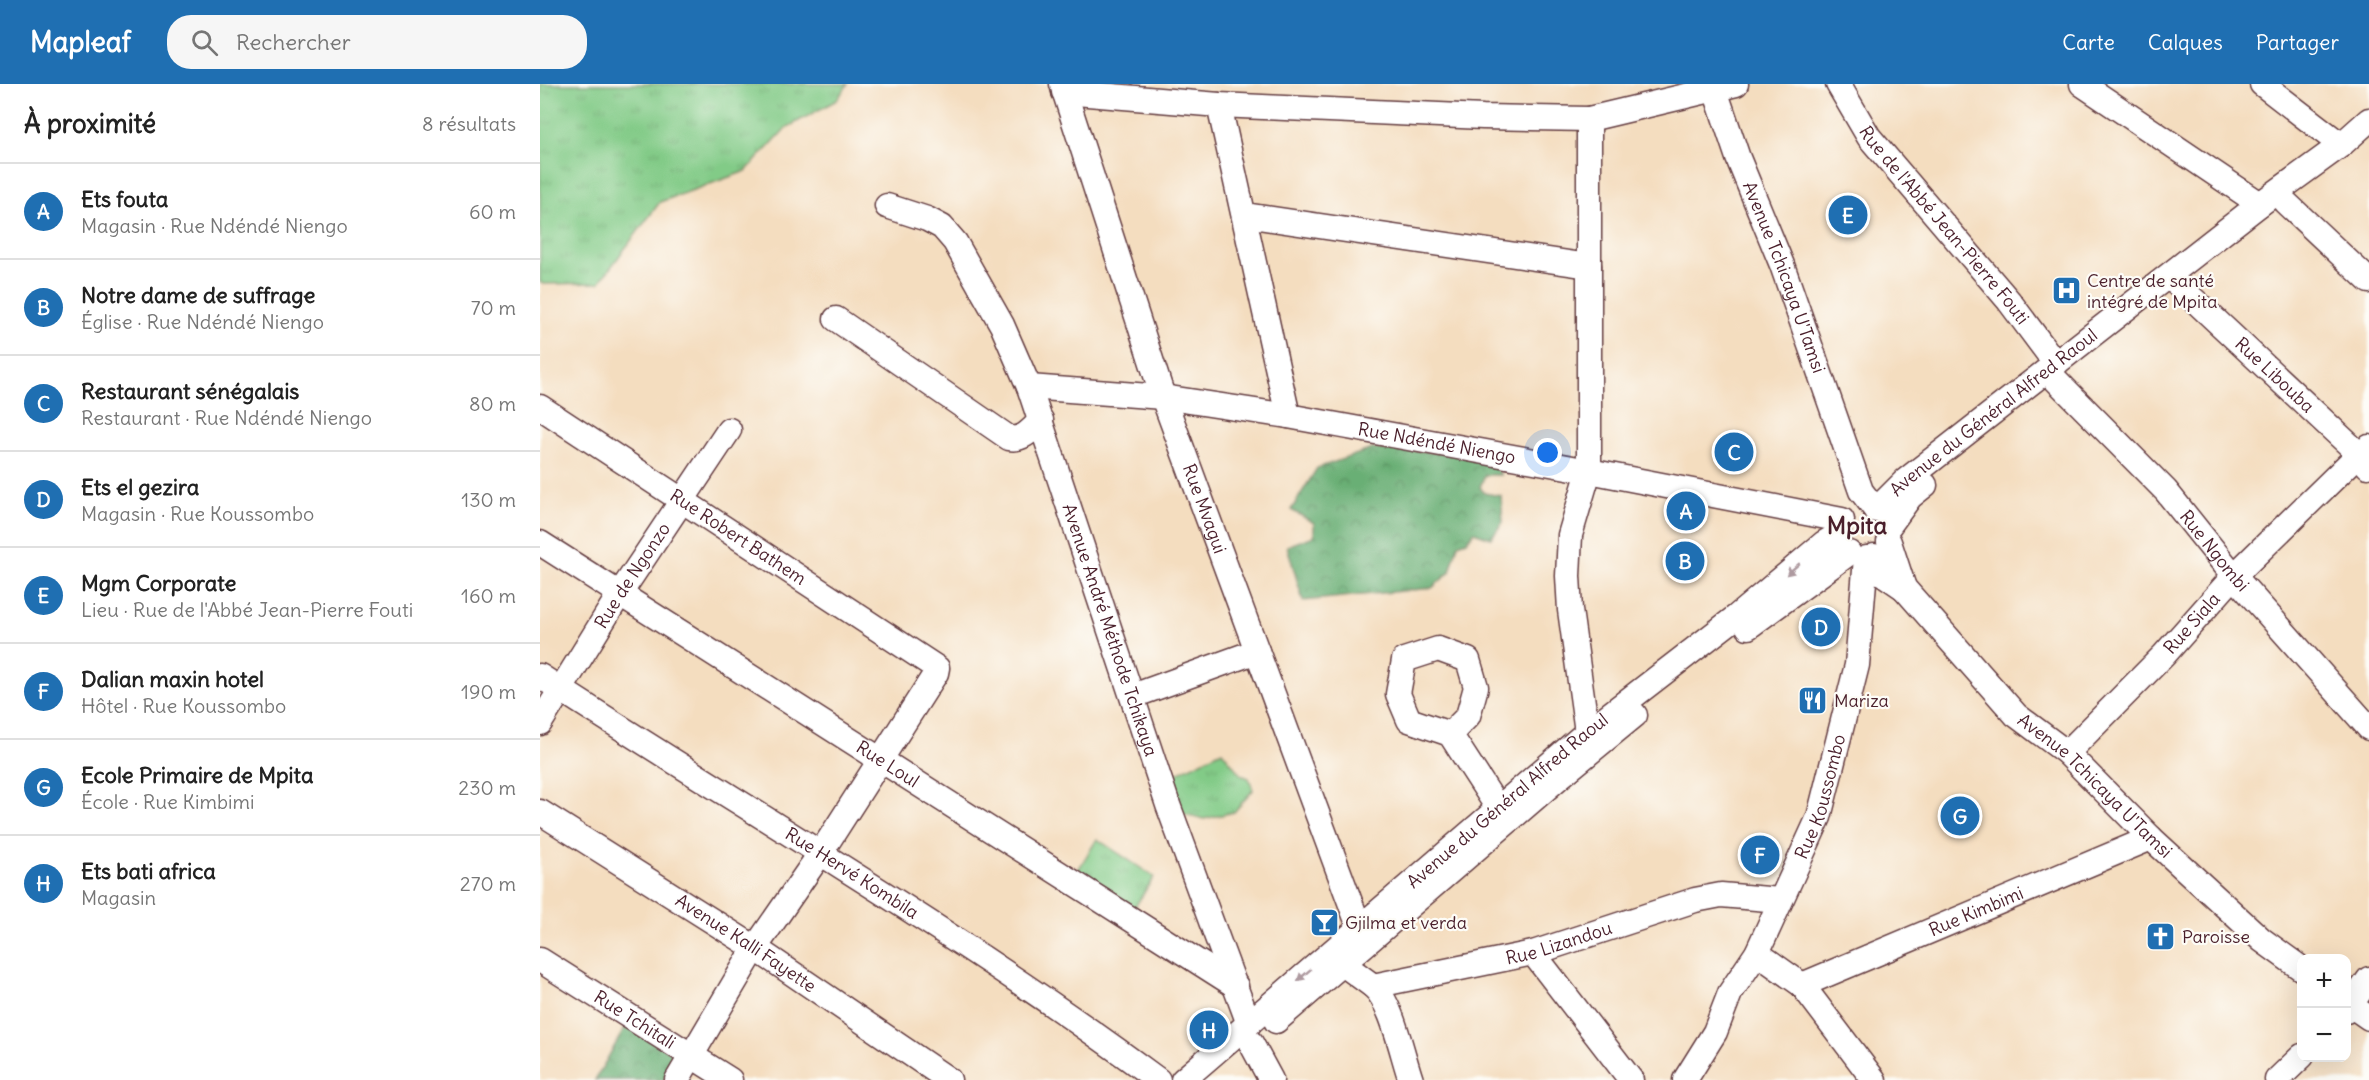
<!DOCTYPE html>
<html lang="fr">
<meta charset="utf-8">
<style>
:root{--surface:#fff;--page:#f6f6f6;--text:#222;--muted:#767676;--line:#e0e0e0;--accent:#1f6fb2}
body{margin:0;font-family:Delius,sans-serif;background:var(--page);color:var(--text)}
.controls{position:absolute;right:18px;bottom:18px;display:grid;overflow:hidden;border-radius:12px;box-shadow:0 6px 24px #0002}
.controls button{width:54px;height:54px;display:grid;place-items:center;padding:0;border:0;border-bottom:2px solid var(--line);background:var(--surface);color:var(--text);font:30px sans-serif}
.you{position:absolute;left:1008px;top:369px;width:21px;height:21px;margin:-15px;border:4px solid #fff;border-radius:50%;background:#1a73e8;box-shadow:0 0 0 9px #1a73e833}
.badge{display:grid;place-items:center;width:39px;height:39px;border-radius:50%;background:var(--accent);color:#fff;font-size:20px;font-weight:700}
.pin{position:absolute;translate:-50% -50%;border:3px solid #fff;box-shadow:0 2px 6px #0006}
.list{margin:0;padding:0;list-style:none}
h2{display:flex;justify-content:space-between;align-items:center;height:78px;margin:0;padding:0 24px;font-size:26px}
h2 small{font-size:20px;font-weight:400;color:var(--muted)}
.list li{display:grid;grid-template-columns:39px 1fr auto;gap:18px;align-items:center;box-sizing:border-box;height:96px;padding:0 24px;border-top:2px solid var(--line)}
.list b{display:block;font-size:22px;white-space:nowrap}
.list p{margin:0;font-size:20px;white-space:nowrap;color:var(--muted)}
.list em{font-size:20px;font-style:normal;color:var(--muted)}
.icon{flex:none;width:33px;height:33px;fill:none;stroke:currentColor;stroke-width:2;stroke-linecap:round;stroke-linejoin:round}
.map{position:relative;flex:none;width:1829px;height:996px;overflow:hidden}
header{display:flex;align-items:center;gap:36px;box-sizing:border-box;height:84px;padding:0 30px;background:var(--accent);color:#fff}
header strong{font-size:28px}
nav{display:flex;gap:33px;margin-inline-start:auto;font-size:21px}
.search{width:420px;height:54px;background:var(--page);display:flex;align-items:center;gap:15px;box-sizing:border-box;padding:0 21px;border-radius:24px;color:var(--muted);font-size:22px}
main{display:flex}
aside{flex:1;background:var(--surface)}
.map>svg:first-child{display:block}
</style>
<header>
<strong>Mapleaf</strong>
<div class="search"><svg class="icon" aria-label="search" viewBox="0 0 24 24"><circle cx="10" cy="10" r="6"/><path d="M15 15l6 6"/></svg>Rechercher</div>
<nav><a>Carte</a><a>Calques</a><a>Partager</a></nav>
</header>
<main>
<aside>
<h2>À proximité<small>8 résultats</small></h2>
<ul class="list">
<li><span class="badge">A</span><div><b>Ets fouta</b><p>Magasin · Rue Ndéndé Niengo</p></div><em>60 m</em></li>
<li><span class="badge">B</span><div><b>Notre dame de suffrage</b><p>Église · Rue Ndéndé Niengo</p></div><em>70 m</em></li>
<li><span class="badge">C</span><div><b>Restaurant sénégalais</b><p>Restaurant · Rue Ndéndé Niengo</p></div><em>80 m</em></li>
<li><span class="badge">D</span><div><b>Ets el gezira</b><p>Magasin · Rue Koussombo</p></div><em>130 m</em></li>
<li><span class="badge">E</span><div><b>Mgm Corporate</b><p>Lieu · Rue de l'Abbé Jean-Pierre Fouti</p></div><em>160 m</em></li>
<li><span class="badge">F</span><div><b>Dalian maxin hotel</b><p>Hôtel · Rue Koussombo</p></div><em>190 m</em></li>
<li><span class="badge">G</span><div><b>Ecole Primaire de Mpita</b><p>École · Rue Kimbimi</p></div><em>230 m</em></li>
<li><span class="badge">H</span><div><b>Ets bati africa</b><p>Magasin</p></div><em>270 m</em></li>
</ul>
</aside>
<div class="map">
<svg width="1829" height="996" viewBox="0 0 1829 996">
<defs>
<pattern id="grass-tufts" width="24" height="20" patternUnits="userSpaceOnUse" patternTransform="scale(1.5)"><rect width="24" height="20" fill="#82cb87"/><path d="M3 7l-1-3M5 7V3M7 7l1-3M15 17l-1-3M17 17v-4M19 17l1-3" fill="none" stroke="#72ae75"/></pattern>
<pattern id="forest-crowns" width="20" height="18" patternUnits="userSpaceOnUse" patternTransform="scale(1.5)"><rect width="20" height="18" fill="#69af74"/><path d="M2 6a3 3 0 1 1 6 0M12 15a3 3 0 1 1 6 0" fill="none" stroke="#588e5f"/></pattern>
</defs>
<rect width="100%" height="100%" fill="#fdfcf7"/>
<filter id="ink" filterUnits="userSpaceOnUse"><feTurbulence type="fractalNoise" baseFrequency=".0167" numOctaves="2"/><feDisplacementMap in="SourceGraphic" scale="12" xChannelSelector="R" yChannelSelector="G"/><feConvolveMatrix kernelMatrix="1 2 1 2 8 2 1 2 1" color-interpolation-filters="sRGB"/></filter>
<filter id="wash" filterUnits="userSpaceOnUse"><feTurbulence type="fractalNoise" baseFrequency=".008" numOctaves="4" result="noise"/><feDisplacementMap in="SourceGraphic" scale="24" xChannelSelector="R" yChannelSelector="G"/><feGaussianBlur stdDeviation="1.35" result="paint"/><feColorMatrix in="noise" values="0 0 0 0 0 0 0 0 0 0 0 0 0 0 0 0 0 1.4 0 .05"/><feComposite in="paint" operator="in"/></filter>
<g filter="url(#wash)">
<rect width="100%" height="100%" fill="#f4ddbf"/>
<path fill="url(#grass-tufts)" stroke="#667559" stroke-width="1.5" d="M0,0H308L297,16L246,44L206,87L120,118L59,199L3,200L0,198Z
M682,667L701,691L709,694L713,706L694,728L664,735L636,728L629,700L637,689Z
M557,755L614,793L591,829L536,789Z"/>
<path fill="url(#forest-crowns)" stroke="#5a6750" stroke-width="1.5" d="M832,365L946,371L961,391H945L940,403L944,409L961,412L963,438L951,454L934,448L927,457L918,460L910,488L892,504L763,517L747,462L774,452V439L751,426L777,384Z
M86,942L136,971L124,996H55Z"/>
</g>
<g filter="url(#ink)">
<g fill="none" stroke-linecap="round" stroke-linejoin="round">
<defs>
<g id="minor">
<path id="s1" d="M522,0L623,313L820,845"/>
<path id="s2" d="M1173,0L1198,74L1242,181L1321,407L1335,425"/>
<path id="s3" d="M1298,0L1329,53L1469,217L1516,280"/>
<path d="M1542,0L1720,120"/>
<path d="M1722,0L1801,61"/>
<path d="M524,8L679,21L943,33L1049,35L1196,0"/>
<path d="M679,21L748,332"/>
<path d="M1745,118L1829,197"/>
<path id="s4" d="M347,122L387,135L402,143L415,158L462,241L489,303L628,721L709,940"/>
<path d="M705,131L1049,182"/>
<path id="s5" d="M1638,201L1819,370L1828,382"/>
<path d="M296,235L469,354C483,357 492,345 501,336"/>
<path id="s6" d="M1514,294L1626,407L1694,492L1829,644"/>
<path id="s7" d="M489,303L623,313L748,332L1049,387L1302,436"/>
<path id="s8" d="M0,323L397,584L396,589L280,770L215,864L137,996"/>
<path id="s9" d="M1336,426L1365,397L1720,120L1801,61L1829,36"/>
<path d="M1349,442L1370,413L1385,401"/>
<path d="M1349,458L1364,504"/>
<path id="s10" d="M0,459L696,902"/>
<path id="s11" d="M1334,472L1342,489L1364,504L1476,631L1527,669L1611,754L1722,856L1762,885"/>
<path d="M1208,543L1309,469"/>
<path id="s12" d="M0,592C206,726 420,849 618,996"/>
<path d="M593,612L717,567"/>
<path id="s13" d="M0,639L79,511L189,346"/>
<path d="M1047,648L1030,526L1028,492L1030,451L1049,387V35"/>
<path d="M910,650L928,632L936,603L928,576L898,565L864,576L858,610L869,636L910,650L958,724"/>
<path id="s14" d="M1527,669L1624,571L1694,492L1819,370L1829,363"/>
<path id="s15" d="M0,728L215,864L409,996"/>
<path d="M993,869L1091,996"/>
<path d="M1217,869L1262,901L1334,996"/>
<path id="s16" d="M0,876L190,996"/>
<path id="s17" d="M803,880L833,902L993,869L1155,816L1181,811L1240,816"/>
<path id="s18" d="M1262,901L1611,754"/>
<path d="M833,902C852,918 862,971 871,996"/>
<path d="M1806,918L1829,934"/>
<path d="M1806,927L1829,895"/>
<path d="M736,937L1022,691L1095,631"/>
<path d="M711,959L731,996"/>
<path id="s19" d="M643,996L1047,648L1196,533L1284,459L1299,450"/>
<path id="s20" d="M1145,996L1175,948L1190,909L1217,869L1279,733L1317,581L1326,474"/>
<path d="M1737,996L1762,972"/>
</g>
</defs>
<use href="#minor" stroke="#643c41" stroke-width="27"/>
<use href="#minor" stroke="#fff" stroke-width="24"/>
</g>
<defs><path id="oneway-solid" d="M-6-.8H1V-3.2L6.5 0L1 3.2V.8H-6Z" transform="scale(1.5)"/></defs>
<g fill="#ae9aa0">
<use href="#oneway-solid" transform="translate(1253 485) rotate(139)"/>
<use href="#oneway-solid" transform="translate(764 891) rotate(139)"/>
</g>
</g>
<defs>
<symbol id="hospital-square" viewBox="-11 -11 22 22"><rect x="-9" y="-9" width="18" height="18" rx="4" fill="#1f6fb2" stroke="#fdfcf7"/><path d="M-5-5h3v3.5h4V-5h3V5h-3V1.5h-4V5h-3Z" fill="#fff"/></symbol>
<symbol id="restaurant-square" viewBox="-11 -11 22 22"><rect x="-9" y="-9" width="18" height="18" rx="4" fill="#1f6fb2" stroke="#fdfcf7"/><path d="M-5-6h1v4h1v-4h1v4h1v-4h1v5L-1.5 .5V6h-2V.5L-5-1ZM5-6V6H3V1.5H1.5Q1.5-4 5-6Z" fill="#fff"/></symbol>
<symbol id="bar-square" viewBox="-11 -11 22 22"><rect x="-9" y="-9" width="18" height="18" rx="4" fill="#1f6fb2" stroke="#fdfcf7"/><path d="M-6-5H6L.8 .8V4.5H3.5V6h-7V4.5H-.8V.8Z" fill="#fff"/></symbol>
<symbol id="church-square" viewBox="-11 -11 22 22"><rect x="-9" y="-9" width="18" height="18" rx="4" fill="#1f6fb2" stroke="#fdfcf7"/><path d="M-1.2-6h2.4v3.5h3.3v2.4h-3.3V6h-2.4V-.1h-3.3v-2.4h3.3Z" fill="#fff"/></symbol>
</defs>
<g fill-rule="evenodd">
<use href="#hospital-square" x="1510" y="190" width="33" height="33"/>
<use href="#restaurant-square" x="1256" y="600" width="33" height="33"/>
<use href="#bar-square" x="768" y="822" width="33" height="33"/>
<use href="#church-square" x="1604" y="836" width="33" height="33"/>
</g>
<g text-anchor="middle" stroke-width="4.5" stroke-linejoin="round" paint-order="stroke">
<g font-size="18" fill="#4a1f2b" stroke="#fdfcf7">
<text dy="6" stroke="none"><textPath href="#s3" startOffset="177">Rue de l'Abbé Jean-Pierre Fouti</textPath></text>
<text dy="6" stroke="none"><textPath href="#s2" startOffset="206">Avenue Tchicaya U'Tamsi</textPath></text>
<text dy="6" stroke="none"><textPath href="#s5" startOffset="132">Rue Libouba</textPath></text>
<text dy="6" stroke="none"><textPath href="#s9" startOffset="153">Avenue du Général Alfred Raoul</textPath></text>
<text dy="6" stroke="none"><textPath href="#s7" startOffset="412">Rue Ndéndé Niengo</textPath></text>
<text dy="6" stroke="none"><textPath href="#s1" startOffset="448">Rue Mvagui</textPath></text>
<text dy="6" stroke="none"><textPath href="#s8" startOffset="237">Rue Robert Bathem</textPath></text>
<text dy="6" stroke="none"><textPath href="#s6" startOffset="236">Rue Ngombi</textPath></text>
<text dy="6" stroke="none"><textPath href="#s13" startOffset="174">Rue de Ngonzo</textPath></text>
<text dy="6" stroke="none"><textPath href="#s14" startOffset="180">Rue Siala</textPath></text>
<text dy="6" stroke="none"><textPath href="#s4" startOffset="498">Avenue André Méthode Tchikaya</textPath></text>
<text dy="6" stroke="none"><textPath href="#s10" startOffset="412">Rue Loul</textPath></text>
<text dy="6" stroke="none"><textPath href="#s11" startOffset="321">Avenue Tchicaya U'Tamsi</textPath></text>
<text dy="6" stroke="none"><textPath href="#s20" startOffset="316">Rue Koussombo</textPath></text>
<text dy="6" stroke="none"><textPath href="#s19" startOffset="428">Avenue du Général Alfred Raoul</textPath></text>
<text dy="6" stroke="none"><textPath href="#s12" startOffset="369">Rue Hervé Kombila</textPath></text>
<text dy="6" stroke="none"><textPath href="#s18" startOffset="189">Rue Kimbimi</textPath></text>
<text dy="6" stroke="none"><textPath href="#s17" startOffset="228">Rue Lizandou</textPath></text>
<text dy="6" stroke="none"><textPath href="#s15" startOffset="244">Avenue Kalli Fayette</textPath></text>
<text dy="6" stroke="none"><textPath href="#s16" startOffset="112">Rue Tchitali</textPath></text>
</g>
<g font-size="18" fill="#4a1f2b" stroke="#fdfcf7" text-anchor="start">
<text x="1547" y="203">Centre de santé<tspan x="1547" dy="21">intégré de Mpita</tspan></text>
<text x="1294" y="623">Mariza</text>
<text x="805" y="845">Gjilma et verda</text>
<text x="1642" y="859">Paroisse</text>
</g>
<g font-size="24" font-weight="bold" fill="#4a1f2b" stroke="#fdfcf7">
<text x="1317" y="450">Mpita</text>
</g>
</g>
</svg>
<div class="controls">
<button>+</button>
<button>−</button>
</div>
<div class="you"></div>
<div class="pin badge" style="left:1146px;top:427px">A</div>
<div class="pin badge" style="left:1145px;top:477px">B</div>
<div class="pin badge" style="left:1194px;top:368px">C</div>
<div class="pin badge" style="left:1281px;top:543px">D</div>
<div class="pin badge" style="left:1308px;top:131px">E</div>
<div class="pin badge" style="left:1220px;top:771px">F</div>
<div class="pin badge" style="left:1420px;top:732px">G</div>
<div class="pin badge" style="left:669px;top:946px">H</div>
</div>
</main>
